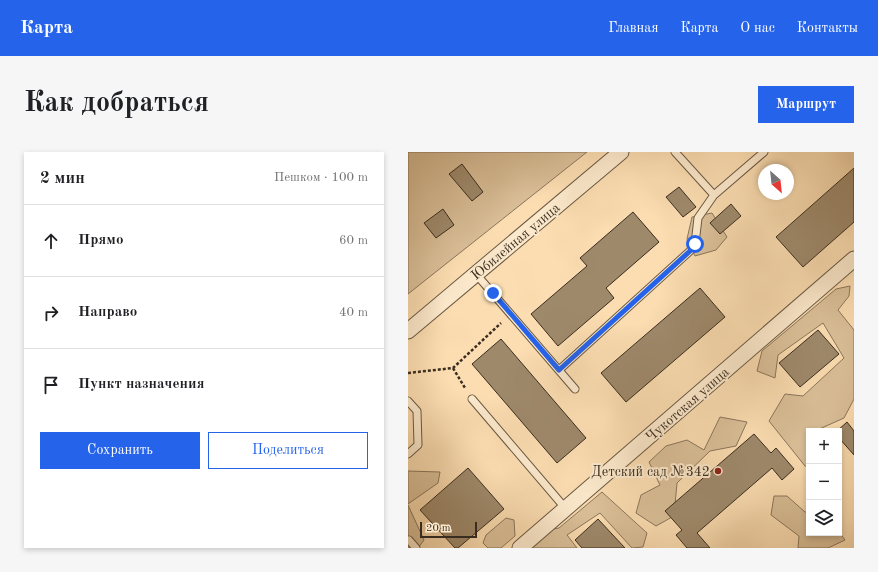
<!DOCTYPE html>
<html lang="ru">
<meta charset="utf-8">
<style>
:root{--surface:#fff;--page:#f6f6f6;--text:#202124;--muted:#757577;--line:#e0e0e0;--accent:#2563eb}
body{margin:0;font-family:"Old Standard TT",serif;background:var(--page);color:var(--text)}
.controls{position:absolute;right:12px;bottom:12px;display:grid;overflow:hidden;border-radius:0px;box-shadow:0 2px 6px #0003}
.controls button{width:36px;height:36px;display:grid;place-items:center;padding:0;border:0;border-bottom:1px solid var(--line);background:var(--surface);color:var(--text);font:20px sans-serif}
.compass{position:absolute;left:350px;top:12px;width:36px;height:36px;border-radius:50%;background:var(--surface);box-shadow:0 2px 6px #0003;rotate:153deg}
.scale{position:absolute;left:12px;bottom:10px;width:57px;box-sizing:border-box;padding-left:4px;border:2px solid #3a2d20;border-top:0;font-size:11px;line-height:14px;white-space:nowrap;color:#3a2d20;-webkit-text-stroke:3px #fce9cc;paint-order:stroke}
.stop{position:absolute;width:12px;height:12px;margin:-9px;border:3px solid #2563eb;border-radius:50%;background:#fff}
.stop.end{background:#2563eb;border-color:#fff;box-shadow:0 1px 4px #0008}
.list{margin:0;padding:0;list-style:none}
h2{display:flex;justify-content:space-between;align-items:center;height:52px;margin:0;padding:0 16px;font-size:17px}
h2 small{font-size:13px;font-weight:400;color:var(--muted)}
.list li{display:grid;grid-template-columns:26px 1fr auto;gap:12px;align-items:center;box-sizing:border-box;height:72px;padding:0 16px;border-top:1px solid var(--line)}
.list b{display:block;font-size:15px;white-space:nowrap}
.list em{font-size:13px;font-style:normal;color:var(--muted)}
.actions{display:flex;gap:8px;padding:12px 16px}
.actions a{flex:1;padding:9px 0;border:1px solid var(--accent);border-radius:0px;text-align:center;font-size:14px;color:var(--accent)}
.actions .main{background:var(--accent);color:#fff}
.icon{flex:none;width:22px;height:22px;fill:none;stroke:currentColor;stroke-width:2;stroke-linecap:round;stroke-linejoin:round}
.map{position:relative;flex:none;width:446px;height:396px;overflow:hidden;border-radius:0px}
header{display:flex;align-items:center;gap:24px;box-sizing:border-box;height:56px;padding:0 20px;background:var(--accent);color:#fff}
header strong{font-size:19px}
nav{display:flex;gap:22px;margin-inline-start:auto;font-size:14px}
.intro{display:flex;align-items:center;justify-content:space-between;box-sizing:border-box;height:96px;padding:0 24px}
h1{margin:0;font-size:28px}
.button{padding:10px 18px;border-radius:0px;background:var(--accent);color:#fff;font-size:14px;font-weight:700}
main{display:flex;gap:24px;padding:0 24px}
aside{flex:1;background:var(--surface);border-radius:0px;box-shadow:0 2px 6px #0003}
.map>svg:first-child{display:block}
</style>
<header>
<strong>Карта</strong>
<nav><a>Главная</a><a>Карта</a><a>О нас</a><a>Контакты</a></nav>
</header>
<div class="intro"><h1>Как добраться</h1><a class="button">Маршрут</a></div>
<main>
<aside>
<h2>2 мин<small>Пешком · 100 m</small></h2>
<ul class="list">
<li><svg class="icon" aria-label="ahead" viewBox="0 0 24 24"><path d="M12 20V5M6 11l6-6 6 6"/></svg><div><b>Прямо</b></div><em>60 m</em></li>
<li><svg class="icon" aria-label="right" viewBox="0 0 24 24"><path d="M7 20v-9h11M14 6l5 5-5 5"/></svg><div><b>Направо</b></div><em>40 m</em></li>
<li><svg class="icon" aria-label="arrive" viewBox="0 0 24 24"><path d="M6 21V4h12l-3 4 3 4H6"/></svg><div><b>Пункт назначения</b></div></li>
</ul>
<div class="actions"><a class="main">Сохранить</a><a>Поделиться</a></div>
</aside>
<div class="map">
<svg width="446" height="396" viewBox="0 0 446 396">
<rect width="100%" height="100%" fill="#fbddb1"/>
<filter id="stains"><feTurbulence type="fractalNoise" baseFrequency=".005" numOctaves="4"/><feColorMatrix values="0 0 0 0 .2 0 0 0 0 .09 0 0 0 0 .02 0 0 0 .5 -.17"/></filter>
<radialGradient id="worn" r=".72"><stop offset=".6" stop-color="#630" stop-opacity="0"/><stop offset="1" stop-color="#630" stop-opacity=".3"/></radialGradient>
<path fill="#dabf98" stroke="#8a765c" d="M0,0H179L0,142Z
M304,61L319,85L308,98L287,104L279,87L284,65Z
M442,134L441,144L430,158L446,178V247L436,266L407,279H401V314H397L361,269L377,242L395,244L436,206L415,171L370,203L367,226L349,219L354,199L428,137Z
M312,265L339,270L328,294L302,299L269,331L266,364L248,374L228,361L233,343L252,333L241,310L258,294L279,288L296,298Z
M0,319L32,320L30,331L0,352Z
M194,340L239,381L235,395L224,396L192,361L159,383L169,396H111L123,381L151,376Z
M366,344H379L397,360H401V381H431V380L437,388L420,396H390L391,384L363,363Z
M0,353L16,388L10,396H0Z
M98,366L106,368L107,384L93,396H80L75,391L78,383Z"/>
<path fill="#9e896b" stroke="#3a2d20" d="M54,12L75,40L64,49L41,22Z
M446,16V70L395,115L368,85Z
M271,35L288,55L275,65L258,45Z
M323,52L333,64L312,82L302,71Z
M35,57L46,73L28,86L16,71Z
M225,60L251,90L198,136L206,146L150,194L123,162L179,114L172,106Z
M292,136L317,165L218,250L193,221Z
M410,178L431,202L392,235L371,211Z
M93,187L178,286L149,311L64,212Z
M439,270L446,279V303L431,286V279H429Z
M346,282L363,301L368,296L386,317L374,328L364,316L289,381L302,396H279L268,383L274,378L257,359Z
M60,316L96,357L50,396H47L12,358Z
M190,367L217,396H174L167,388Z"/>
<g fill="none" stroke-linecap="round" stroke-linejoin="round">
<defs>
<path id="service" d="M267,0L306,43L356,0
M68,122L167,237
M151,218L282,99L287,92L290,66L306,43
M64,247L158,357
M0,249L9,259L10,293L0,302
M1,388L8,396"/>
<path id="minor" d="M0,179L213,0
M112,396L446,107"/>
</defs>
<use href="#service" stroke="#6a5944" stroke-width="9"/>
<use href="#minor" stroke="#6a5944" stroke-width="17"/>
<path stroke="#3a2d20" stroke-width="2.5" stroke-dasharray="3 2" stroke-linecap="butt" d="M45,216L57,236
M0,221L45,216L93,171"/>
<use href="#service" stroke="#fce9cc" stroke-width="7"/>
<use href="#minor" stroke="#fce9cc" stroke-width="15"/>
</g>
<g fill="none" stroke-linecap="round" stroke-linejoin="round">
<path stroke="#2563eb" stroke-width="5" d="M85,141L151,218L282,99L287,92"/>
</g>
<circle fill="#8f2418" stroke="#fce9cc" stroke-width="1.5" cx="310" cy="319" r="4"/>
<g text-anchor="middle" stroke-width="4" stroke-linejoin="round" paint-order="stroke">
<g font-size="14" fill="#3a2d20" stroke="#fce9cc">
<text transform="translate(107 89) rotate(-40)" y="5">Юбилейная улица</text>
<text transform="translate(279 252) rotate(-41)" y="5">Чукотская улица</text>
</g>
<g font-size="14" fill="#3a2d20" stroke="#fce9cc" text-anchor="end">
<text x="302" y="324">Детский сад №342</text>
</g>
</g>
<rect width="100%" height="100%" filter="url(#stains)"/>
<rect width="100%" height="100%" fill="url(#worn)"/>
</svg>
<div class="controls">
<button>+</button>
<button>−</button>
<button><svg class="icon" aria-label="layers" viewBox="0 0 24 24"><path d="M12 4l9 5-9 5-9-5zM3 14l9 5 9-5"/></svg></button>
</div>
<svg class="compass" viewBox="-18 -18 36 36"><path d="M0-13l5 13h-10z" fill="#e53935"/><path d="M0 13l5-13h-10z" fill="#757577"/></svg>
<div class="scale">20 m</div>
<div class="stop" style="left:287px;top:92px"></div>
<div class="stop end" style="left:85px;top:141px"></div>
</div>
</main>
